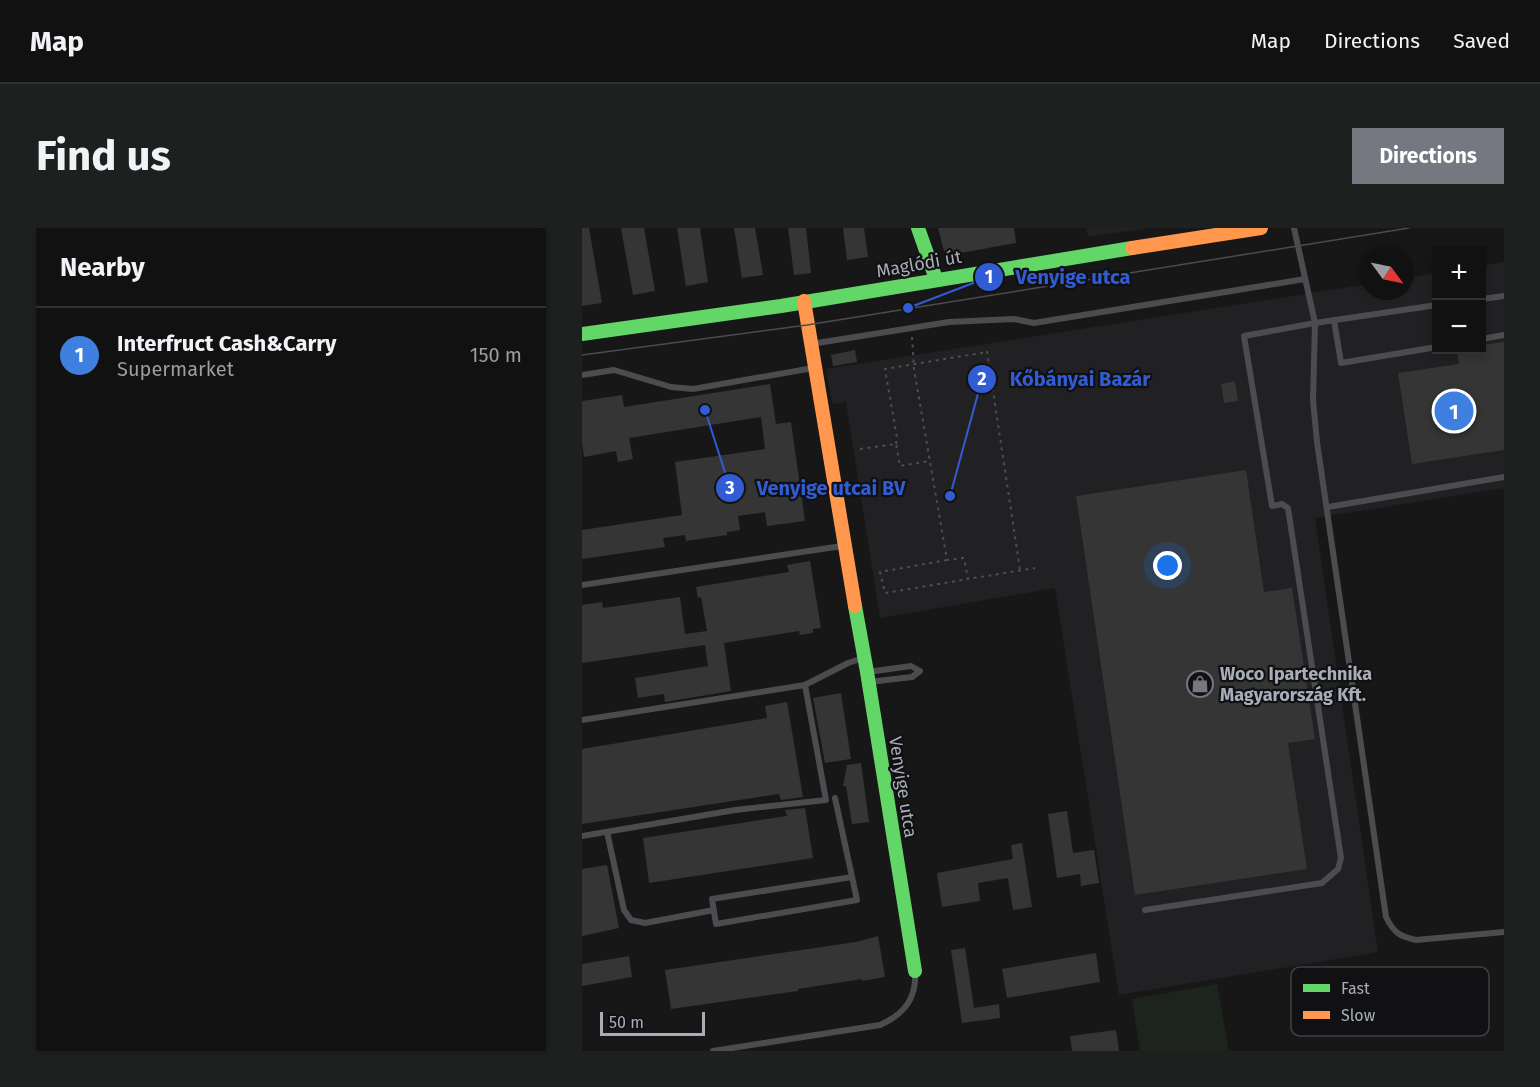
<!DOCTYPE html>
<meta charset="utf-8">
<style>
:root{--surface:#111;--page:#1e1f1f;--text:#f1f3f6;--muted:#9c9d9f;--line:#303131;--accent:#757880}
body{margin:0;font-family:"Fira Sans",sans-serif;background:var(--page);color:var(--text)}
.controls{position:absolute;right:18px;top:18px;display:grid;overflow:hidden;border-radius:0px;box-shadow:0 3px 9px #0003}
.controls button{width:54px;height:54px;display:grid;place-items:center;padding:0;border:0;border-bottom:2px solid var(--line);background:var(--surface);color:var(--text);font:30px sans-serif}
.compass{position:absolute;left:778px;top:18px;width:54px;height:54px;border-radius:50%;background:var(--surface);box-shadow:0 3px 9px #0003;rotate:123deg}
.scale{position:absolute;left:18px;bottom:15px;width:105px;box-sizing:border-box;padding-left:6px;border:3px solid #a8adb8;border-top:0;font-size:16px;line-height:21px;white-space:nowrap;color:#a8adb8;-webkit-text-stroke:4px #111113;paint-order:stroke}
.you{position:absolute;left:586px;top:338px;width:21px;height:21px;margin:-15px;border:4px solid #fff;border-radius:50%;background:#1a73e8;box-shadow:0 0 0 9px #1a73e833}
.badge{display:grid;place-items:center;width:39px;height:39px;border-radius:50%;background:var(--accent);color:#fff;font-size:20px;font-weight:700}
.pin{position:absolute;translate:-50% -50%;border:3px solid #fff;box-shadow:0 2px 6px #0006}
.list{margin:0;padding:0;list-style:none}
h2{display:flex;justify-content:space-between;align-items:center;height:78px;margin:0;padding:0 24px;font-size:26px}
h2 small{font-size:20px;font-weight:400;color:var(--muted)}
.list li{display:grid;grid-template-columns:39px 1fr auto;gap:18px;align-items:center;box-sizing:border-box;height:96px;padding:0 24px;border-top:2px solid var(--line)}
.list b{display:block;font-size:22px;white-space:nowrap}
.list p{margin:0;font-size:20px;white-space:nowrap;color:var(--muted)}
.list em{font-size:20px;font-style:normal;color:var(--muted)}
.map{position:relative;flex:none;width:922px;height:823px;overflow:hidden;border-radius:0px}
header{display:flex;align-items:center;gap:36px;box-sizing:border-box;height:84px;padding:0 30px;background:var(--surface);border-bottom:2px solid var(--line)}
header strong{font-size:28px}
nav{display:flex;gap:33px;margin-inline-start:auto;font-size:21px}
.intro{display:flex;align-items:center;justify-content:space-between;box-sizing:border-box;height:144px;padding:0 36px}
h1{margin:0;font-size:42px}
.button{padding:15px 27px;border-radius:0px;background:var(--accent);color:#fff;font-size:21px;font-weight:700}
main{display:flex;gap:36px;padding:0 36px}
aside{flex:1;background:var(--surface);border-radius:0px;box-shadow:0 3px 9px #0003}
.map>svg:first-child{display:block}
</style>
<header>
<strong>Map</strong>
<nav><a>Map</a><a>Directions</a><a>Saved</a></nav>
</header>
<div class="intro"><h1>Find us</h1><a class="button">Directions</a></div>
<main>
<aside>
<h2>Nearby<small></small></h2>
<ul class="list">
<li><span class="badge" style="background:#3f7fe0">1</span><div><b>Interfruct Cash&amp;Carry</b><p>Supermarket</p></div><em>150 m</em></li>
</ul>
</aside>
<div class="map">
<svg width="922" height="823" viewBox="0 0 922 823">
<rect width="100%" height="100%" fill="#171717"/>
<path fill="#212123" d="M504,0H566L506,9Z
M922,34V260L733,290L796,724L537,767L473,360L298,390L264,174L250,176L244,141L787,56V63H823V50L854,45L855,122H900V38Z"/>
<path fill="#1d241e" d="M635,756L647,823H558L550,771Z"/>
<path fill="#353536" d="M0,0H7L20,75L0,78Z
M39,0H62L73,63L51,67Z
M95,0H118L126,54L104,58Z
M152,0H173L181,47L160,50Z
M206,0H224L229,45L212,47Z
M261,0H282L286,29L265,32Z
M356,0H432L434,15L367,27L362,23Z
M922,114V222L830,236L816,145L877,136L875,122H900V117Z
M273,122L275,134L251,138L249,127Z
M653,153L656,173L642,175L639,156Z
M188,156L194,196L209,194L223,293L185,298L183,284L156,288L158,302L145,304V307L104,313L103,307L81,310L83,319L0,331V302L100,287L93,234L183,221L179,189L47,210L51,231L36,234L34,223L2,229L0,215V173L40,167L42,179Z
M664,242L682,364L710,360L733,511L706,515L725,641L553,667L494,268Z
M228,333L239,400L231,401V405L218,407L217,403L142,415L149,463L83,474L82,466L56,470L53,450L126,438L123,417L0,435V377L20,374L21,380L98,369L103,406L125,403L119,369L116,370L114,359L207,344L205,337Z
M259,465L269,531L243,535L231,470Z
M205,474L221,569L199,572L197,566L0,596V521L185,490L183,478Z
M279,535L287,594L270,596L264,558H261L265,537Z
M223,580L231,630L67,655L61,610L205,588L203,582Z
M485,583L491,625L512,622L517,655L499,658L498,646L475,650L466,586Z
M440,615L450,679L431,682L426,650L396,655L398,673L360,679L355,645L431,631L429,617Z
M25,637L37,700L0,708V641Z
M296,708L303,749L280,753V751L216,761V763L89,781L83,742L274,714Z
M383,720L392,780L417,776L418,790L380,795L369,722Z
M514,725L518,754L425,770L420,741Z
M47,728L50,749L0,758V736Z
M534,802L537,823H490L488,808Z"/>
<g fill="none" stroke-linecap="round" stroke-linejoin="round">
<path stroke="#4d4e52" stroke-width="2" stroke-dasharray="3 4.5" stroke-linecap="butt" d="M330,109L332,141L365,332L382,330L386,351L453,340
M405,123L438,342
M314,216L315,210L303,141L405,124
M278,221L314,216L318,238L348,233
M365,332L298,344L303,365L386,351"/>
<path stroke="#4b4c50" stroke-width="6" d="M712,0L733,95L731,172L735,214L804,689C812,705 817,708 834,712L922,704
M900,71L922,68
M752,92L759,135L855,119
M900,111L922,107
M229,116L367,94L432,91L452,95L723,51
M0,147L32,142L89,159L111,161L231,140
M746,279L922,249
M0,357L260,318
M286,444L329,438L338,443L330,449L287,454
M0,492L223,457L266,435L281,430
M253,570L275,672L134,696L130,671L270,649
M25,604L42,682L49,692L63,695L132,682
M0,608L153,582L244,572L223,457
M563,682L740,655L756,641L759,630L706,280L700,276L690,278L662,108L733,95L855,77
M131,823L298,797C322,786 335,771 333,743"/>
<path stroke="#63d668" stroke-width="14" d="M336,0L354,51
M0,106L199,78L550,20
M273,378L285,444L333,743"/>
<path stroke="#ff974d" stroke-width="14" d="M550,20L679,0
M222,73L273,378"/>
<path stroke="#4b4c4f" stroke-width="1.5" d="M0,127L225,97L827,0"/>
</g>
<defs>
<symbol id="shop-ring" viewBox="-11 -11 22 22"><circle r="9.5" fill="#111113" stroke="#757880" stroke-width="1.5"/><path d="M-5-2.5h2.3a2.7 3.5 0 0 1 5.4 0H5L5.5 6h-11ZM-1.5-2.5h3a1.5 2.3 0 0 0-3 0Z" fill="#757880"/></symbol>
</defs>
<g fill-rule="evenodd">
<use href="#shop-ring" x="603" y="441" width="30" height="30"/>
</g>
<g text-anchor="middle" stroke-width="4.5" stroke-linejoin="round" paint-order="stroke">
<g font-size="18" fill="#a8adb8" stroke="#111113">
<text transform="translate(337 36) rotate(-10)" y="6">Maglódi út</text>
<text transform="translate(321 559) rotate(81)" y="6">Venyige utca</text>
</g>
<g font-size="18" font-weight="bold" fill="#a8adb8" stroke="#111113" text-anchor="start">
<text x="638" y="452">Woco Ipartechnika<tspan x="638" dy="21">Magyarország Kft.</tspan></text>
</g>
</g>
<rect x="709" y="739" width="198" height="69" rx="9" fill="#111113" stroke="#3e4045" stroke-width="1.5"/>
<rect x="721" y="756" width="27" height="8" fill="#63d668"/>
<rect x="721" y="783" width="27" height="8" fill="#ff974d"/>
<g font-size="16" fill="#a8adb8">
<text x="759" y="766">Fast</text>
<text x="759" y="793">Slow</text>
</g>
<path fill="none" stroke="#325cd3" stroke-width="2" d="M326 80L407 49M368 268L400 151M123 182L148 260"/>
<g fill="#325cd3" stroke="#111113" stroke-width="2">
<circle cx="326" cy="80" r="6"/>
<circle cx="368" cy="268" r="6"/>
<circle cx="123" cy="182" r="6"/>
<circle cx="407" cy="49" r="15"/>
<circle cx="400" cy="151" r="15"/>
<circle cx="148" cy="260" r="15"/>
</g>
<g font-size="18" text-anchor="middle" font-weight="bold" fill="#fff">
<text x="407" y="55">1</text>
<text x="400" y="157">2</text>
<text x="148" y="266">3</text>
</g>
<g font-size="20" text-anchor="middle" font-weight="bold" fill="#325cd3" stroke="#111113" stroke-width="4.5" stroke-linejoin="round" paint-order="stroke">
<text x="491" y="56">Venyige utca</text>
<text x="498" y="158">Kőbányai Bazár</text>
<text x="249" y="267">Venyige utcai BV</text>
</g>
</svg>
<div class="controls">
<button>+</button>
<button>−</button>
</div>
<svg class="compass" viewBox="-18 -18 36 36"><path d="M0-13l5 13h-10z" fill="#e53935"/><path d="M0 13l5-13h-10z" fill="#9c9d9f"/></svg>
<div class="scale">50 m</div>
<div class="you"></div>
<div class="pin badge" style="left:872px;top:183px;background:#3f7fe0">1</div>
</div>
</main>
